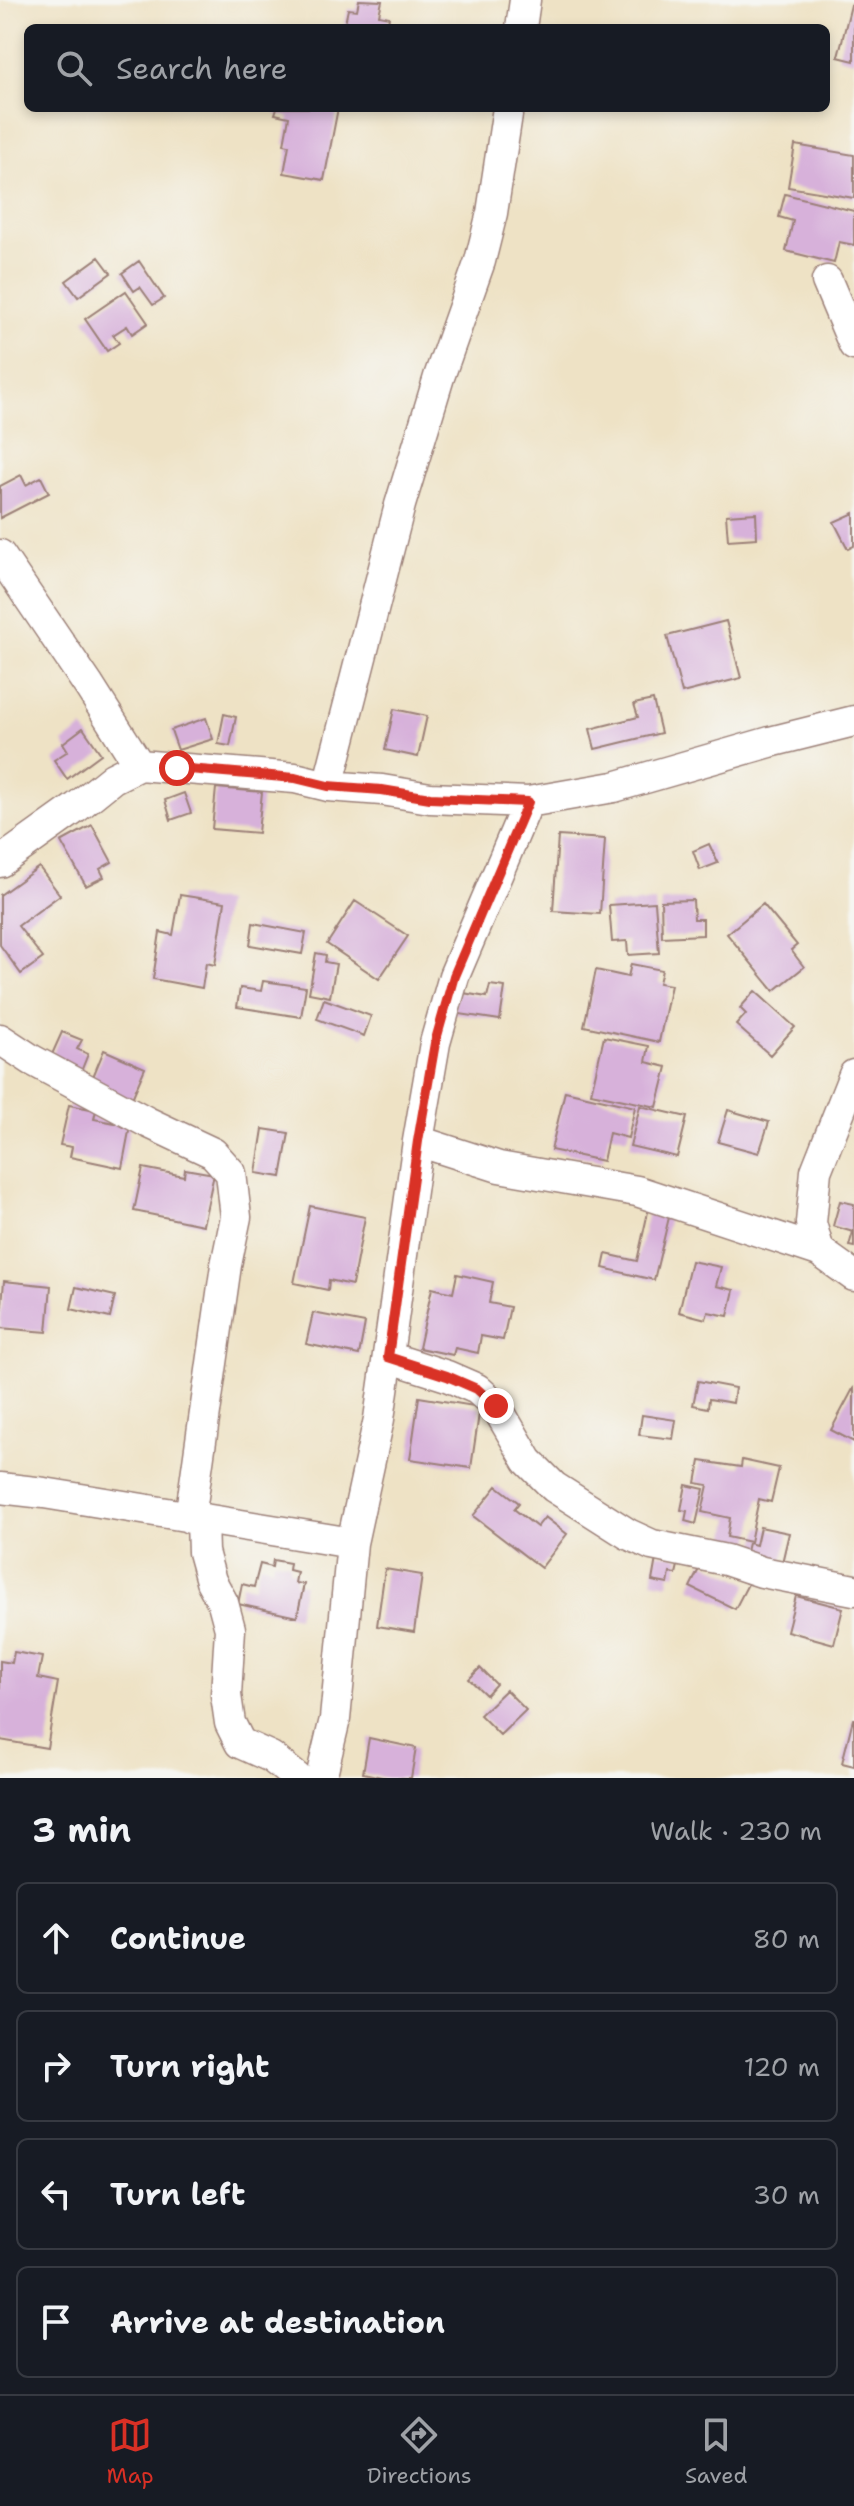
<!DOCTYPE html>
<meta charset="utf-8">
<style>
:root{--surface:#171b24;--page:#242831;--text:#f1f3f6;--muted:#9ea1a6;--line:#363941;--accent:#d93025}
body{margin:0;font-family:"Shantell Sans",sans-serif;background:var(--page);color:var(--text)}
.stop{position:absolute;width:24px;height:24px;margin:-18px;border:6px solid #d93025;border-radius:50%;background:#fff}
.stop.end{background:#d93025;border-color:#fff;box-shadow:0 2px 8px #0008}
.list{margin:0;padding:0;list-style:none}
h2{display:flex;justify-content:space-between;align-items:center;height:104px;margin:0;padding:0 32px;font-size:34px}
h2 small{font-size:26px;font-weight:400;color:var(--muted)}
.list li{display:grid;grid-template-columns:52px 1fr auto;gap:24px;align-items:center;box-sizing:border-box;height:112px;margin:0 16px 16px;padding:0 16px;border:2px solid var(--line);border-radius:12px}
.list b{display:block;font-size:30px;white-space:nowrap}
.list em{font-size:26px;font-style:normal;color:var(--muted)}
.icon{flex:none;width:44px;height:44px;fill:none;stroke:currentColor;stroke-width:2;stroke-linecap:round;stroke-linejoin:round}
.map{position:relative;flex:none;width:854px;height:1778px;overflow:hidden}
.search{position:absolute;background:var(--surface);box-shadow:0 4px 12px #0003;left:24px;right:24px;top:24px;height:88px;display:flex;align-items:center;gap:20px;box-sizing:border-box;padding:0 28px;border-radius:12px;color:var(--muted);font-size:30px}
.sheet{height:616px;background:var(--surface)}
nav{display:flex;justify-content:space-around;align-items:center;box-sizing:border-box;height:112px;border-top:2px solid var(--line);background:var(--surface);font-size:22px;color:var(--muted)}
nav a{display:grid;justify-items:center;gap:4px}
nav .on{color:var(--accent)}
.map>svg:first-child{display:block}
</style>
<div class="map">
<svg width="854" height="1778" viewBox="0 0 854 1778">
<rect width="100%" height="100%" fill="#f6f6f2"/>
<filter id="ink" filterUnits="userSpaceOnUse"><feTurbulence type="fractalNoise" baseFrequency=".0125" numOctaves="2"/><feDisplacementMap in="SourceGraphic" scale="16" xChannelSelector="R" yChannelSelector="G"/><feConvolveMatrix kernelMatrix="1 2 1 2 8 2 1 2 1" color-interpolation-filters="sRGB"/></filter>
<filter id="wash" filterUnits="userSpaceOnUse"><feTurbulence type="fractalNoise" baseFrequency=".006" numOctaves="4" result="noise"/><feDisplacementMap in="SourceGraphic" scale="32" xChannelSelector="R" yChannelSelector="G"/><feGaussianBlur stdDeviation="1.8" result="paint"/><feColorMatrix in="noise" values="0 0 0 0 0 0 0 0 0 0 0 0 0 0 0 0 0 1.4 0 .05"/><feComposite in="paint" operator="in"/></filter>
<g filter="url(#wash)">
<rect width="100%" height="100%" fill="#eee2c5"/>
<g id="blocks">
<path fill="#d7b1da" d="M359,0L382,1L379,15L389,17L387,28H344L348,9L357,10Z
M851,5L854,6V61L838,57Z
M277,108H338L324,180L284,173L289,145L284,144L289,117L275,114Z
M795,145L854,155V198L788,187Z
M785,194L854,211V245L839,242L834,263L786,251L793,221L779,217Z
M99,257L111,273L78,297L66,281Z
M139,261L164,298L153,305L140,287L134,291L122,273Z
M126,291L148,323L132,334L127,326L113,335L119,343L107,351L85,319Z
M21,475L26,485L41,477L49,493L0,518V486Z
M756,513L757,538L728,540L726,515Z
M854,513V546L848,549L834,522Z
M726,621L741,678L682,693L667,636Z
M653,700L661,733L595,749L590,729L638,717L634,704Z
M394,709L427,716L418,757L385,750Z
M224,714L236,717L230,746L218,744Z
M206,718L213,739L178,750L171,730Z
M83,728L101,754L67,779L54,760L68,751L63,743Z
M216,788L262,792L258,833L212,829Z
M184,793L191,813L171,820L165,800Z
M92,825L112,862L100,869L104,877L86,886L61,842Z
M558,836L605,839L600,914L553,911Z
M709,844L718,863L700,870L693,851Z
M39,867L60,895L18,926L43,958L21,974L0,945V895Z
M180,895L225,902L215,965L206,963L202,988L153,979L160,932L173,935Z
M693,900L694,919H703V935L662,937L661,901Z
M355,901L408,936L379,979L327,944Z
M655,902L659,953L628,955L627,941L612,942L609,905Z
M763,904L797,945L791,950L804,967L774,991L727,934Z
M253,923L306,933L302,954L250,945Z
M316,953L326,955L325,962L336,964L330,997L309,993Z
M631,964L662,970L659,983L671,985L659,1042L584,1026L596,970L628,977Z
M263,981L306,987L301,1017L237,1007L240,988L261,991Z
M490,985L505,987L500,1020L453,1013L457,992L487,997Z
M755,991L795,1027L770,1055L736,1025L746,1014L740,1008Z
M324,999L371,1016L364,1036L317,1019Z
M62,1032L82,1040L77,1049L88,1054L80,1074L49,1061Z
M604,1037L649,1046L646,1062L667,1067L657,1107L591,1093Z
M104,1050L145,1068L131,1101L90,1084Z
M565,1091L635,1107L628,1138L609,1133L603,1161L551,1150Z
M69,1105L96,1110L94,1119L130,1126L122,1168L70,1157L72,1147L60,1145Z
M640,1106L687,1117L677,1157L630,1146Z
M728,1110L769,1122L759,1153L718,1142Z
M263,1129L289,1133L281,1177L256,1173Z
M143,1168L184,1176L185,1169L214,1174L203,1225L134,1211Z
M840,1201L854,1204V1247L849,1246L853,1232L833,1226Z
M650,1203L671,1209L654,1280L603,1268L606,1254L637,1261Z
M310,1206L365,1217L352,1285L329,1280L328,1290L294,1283Z
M691,1261L721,1267L716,1286L734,1290L728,1316L708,1312L706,1319L679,1312Z
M457,1274L493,1282L489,1303L510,1307L503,1340L481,1336L478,1353L455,1348L453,1355L419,1348L432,1288L453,1293Z
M4,1281L51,1286L47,1332L0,1328Z
M76,1287L115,1296L110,1318L71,1309Z
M313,1313L365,1323L359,1355L306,1344Z
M698,1381L735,1388L733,1403L709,1399L708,1408L693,1405Z
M854,1387V1442L831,1430Z
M419,1397L480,1407L471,1468L410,1459Z
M642,1415L676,1420L673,1439L639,1435Z
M742,1460L779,1468L771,1502L759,1499L750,1542L727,1537L730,1518L702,1512L708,1485L696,1483L700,1461L741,1467Z
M686,1485L704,1489L696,1524L685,1521L687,1511L681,1510Z
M497,1486L519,1503L514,1509L537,1527L545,1517L567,1534L541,1568L473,1516Z
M760,1527L789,1533L781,1567L744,1560L748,1543L756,1545Z
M657,1553L680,1557L676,1574L670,1573L668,1584L652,1581Z
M273,1560L290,1563L289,1570L297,1572L295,1583L304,1584L297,1617L238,1604L242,1584L254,1587L260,1564L272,1567Z
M703,1561L748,1584L735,1609L690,1587Z
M385,1569L422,1575L414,1632L377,1626Z
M796,1596L843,1608L834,1644L787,1631Z
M14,1652L42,1657L38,1678L58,1682L47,1748L0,1740V1661L12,1663Z
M480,1668L496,1684L486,1695L469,1679Z
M506,1690L526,1710L500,1735L480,1715Z
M853,1719H854V1766L842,1763Z
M369,1738L416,1748L411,1778H387L363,1773Z"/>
</g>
</g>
<g filter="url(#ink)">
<use href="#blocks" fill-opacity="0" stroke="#9c8078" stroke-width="2"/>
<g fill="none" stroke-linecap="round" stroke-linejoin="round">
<defs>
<path id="street" d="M521,28L525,0
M827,281L854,345
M0,555L89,686L139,765
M328,786L400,505L439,377L480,261L492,213L508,108
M0,862L77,807L113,778L139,765L295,778L328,786L382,790L430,798L528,802L614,787L770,742L854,721
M0,1039L32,1060L147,1122L213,1153L231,1173L236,1217L226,1265L190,1518
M418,1141L499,1167L637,1191L819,1251L854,1276
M819,1251L811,1223L816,1171L854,1075
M388,1357L447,1376L477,1389L496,1406L528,1461L554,1487L628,1534L652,1545L726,1560L762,1572L854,1590
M0,1488L44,1493L352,1543
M202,1521L203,1552L211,1581L223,1603L230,1629L226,1695L230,1723L240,1743L271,1757L297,1778
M321,1778L335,1719L352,1543L379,1419L418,1141L435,1043L454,976L528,802"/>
</defs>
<use href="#street" stroke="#9c8078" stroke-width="33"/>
<use href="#street" stroke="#fff" stroke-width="30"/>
</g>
</g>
<g fill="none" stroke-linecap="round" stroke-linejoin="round" filter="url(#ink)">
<path stroke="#d93025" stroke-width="10" d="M177,768L295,778L328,786L382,790L430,798L528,802L454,976L435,1043L418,1141L388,1357L447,1376L477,1389L496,1406"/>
</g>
</svg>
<div class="stop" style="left:177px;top:768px"></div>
<div class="stop end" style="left:496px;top:1406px"></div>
<div class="search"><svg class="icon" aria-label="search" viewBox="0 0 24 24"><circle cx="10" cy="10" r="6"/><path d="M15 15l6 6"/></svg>Search here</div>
</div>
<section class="sheet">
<h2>3 min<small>Walk · 230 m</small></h2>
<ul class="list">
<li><svg class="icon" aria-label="ahead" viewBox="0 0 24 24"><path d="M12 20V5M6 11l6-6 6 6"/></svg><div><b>Continue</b></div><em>80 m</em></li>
<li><svg class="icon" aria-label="right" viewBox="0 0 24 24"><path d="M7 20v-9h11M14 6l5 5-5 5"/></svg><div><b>Turn right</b></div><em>120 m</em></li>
<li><svg class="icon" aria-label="left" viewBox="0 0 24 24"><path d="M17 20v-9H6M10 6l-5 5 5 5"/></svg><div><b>Turn left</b></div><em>30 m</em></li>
<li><svg class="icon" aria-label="arrive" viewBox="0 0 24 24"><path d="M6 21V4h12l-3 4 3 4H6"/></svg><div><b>Arrive at destination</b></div></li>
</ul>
</section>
<nav>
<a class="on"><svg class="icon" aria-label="map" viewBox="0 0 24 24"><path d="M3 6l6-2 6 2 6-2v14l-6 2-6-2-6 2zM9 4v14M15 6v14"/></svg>Map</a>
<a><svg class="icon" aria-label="directions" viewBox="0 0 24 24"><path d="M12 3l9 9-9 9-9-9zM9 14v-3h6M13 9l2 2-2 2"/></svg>Directions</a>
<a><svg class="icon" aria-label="saved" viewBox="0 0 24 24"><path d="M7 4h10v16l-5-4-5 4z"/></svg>Saved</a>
</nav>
